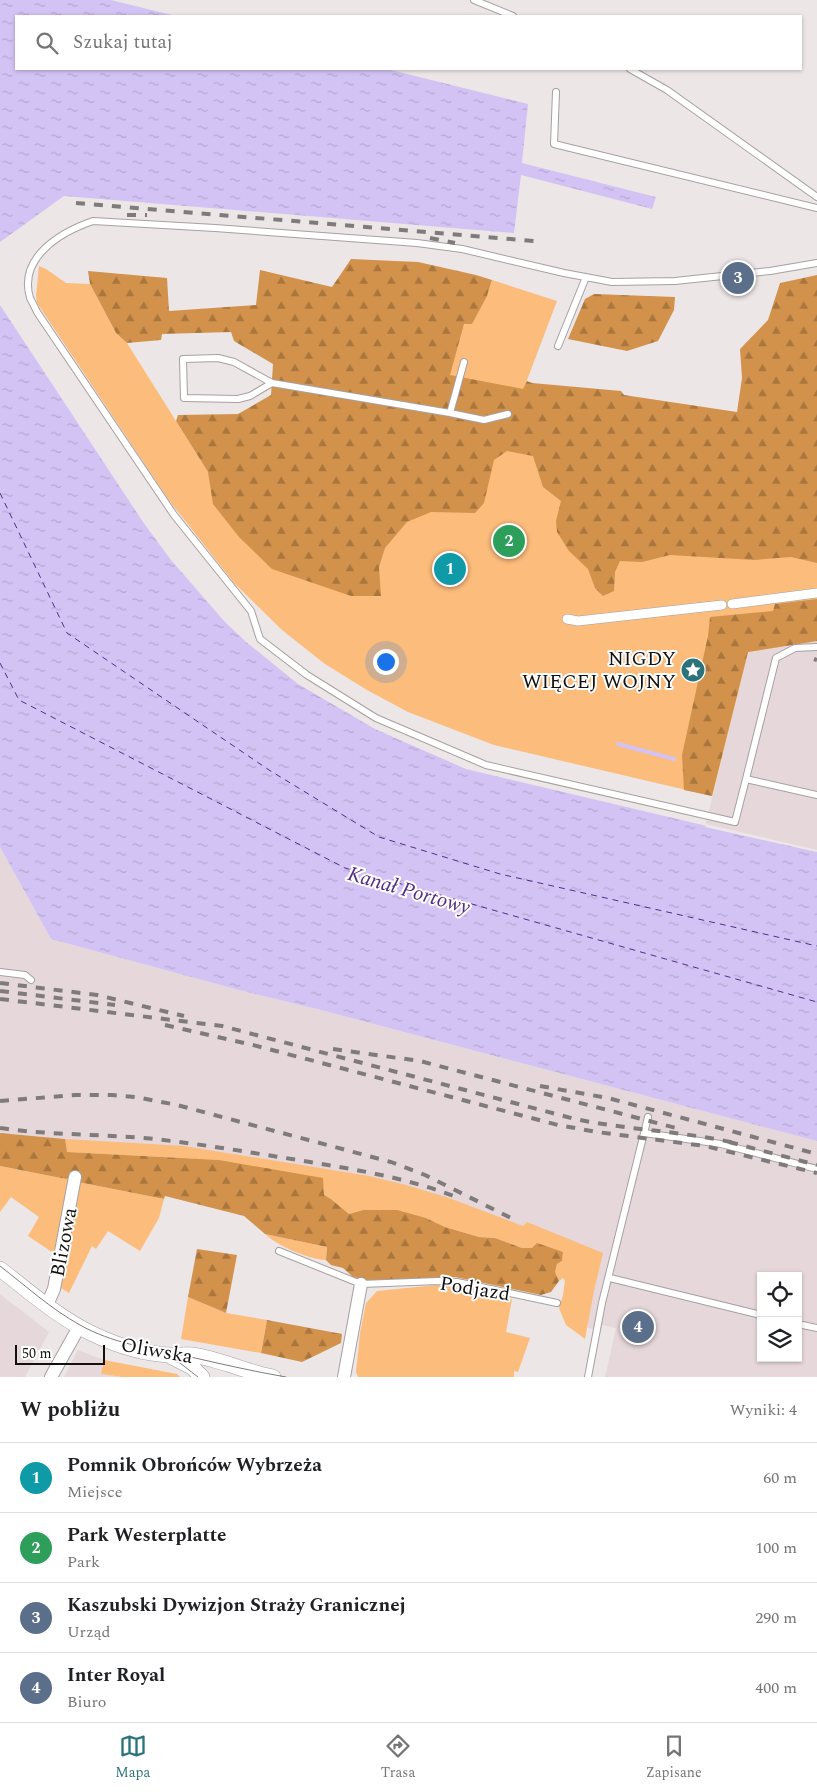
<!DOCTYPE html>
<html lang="pl">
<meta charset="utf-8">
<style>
:root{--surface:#fff;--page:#f6f6f6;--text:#202124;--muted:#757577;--line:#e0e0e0;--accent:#2a737b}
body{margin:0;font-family:Spectral,serif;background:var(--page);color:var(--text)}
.controls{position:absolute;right:15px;bottom:15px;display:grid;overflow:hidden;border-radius:0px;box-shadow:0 1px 4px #0004}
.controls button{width:45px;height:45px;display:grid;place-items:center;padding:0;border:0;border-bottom:1px solid var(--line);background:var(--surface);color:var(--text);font:25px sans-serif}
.scale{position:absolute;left:15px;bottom:12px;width:90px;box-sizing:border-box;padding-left:5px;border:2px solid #121010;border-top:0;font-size:14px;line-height:18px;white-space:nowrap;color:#121010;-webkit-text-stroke:4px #fff;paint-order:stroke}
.you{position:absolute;left:385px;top:661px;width:18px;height:18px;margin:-12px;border:4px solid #fff;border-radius:50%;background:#1a73e8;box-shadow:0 0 0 8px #1a73e833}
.badge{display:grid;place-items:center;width:32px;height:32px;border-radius:50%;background:var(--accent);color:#fff;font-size:16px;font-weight:700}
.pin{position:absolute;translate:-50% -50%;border:2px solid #fff;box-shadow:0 1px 5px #0006}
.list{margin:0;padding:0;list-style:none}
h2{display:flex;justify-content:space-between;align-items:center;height:65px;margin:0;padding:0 20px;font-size:21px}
h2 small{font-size:16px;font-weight:400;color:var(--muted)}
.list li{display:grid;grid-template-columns:32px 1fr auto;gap:15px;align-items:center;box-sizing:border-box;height:70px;padding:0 20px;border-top:1px solid var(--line)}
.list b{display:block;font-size:19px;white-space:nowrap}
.list p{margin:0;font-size:16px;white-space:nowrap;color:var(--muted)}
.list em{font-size:16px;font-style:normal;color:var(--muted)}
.icon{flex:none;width:28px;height:28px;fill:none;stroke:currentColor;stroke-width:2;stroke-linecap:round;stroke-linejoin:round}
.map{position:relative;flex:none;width:817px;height:1377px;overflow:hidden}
.search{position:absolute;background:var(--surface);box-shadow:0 1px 4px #0004;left:15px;right:15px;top:15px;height:55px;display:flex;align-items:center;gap:12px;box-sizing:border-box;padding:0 18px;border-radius:0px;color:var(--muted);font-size:19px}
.sheet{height:345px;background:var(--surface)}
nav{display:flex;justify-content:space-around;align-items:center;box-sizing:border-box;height:70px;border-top:1px solid var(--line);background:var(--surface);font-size:14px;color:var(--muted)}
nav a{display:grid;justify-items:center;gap:2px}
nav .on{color:var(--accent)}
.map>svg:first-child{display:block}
</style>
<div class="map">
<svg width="817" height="1377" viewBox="0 0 817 1377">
<defs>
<pattern id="forest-firs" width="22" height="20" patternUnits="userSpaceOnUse" patternTransform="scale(1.25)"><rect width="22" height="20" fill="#d2924c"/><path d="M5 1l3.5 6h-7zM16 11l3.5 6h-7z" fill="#a9763e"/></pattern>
<pattern id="water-ripples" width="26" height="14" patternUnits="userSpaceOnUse" patternTransform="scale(1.25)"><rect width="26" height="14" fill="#d3c3f4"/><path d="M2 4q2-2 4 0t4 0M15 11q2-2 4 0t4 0" fill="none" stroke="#b4a6d0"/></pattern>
</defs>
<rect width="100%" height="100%" fill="#ece6e7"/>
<path fill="#e6d7da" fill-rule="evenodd" d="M817,641V852L705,827L748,651Z
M0,847L51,939L239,990L321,1010L817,1141V1377H605L616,1328L602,1325L601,1330L588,1328L582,1265L390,1195L65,1139L0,1133ZM761,1276H798V1358H761Z
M0,1294L49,1332L25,1377H0Z
M78,1350L104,1360L101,1374L122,1377H64Z"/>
<path fill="#fcbc7c" d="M39,266L46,269L66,283L90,284L116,333L127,343L208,472L465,324L487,296L492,280L557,301L524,388L817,438V641L748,652L712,796L494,745L408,712L367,690L325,664L282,630L234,583L168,499L37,303L36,296Z
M65,1139L184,1146L369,1176L406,1185L449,1198L523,1226L527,1222L603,1253L594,1291L585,1339L566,1325L559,1308L563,1295L565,1281L563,1278L559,1281L555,1272L557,1264L562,1261L563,1252L522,1248L495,1238L479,1237L445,1227L426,1218L363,1210L349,1214L331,1199L324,1195L322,1189L323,1182L219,1160L66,1152Z
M0,1166L66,1179L70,1178L55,1254L28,1236L39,1217L11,1197L0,1212Z
M78,1182L164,1199L159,1218L140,1251L108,1231L96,1249L92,1246L69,1293L61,1288Z
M265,1234L327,1247L326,1260C310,1260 276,1245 265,1234Z
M436,1285L455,1287L512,1299L506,1332L530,1338L518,1372L514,1371V1377H358L356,1372L360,1333L366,1303L377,1291Z
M188,1297L226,1313L267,1320L261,1353L181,1339Z
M104,1360L177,1374L180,1377H122L101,1374Z"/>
<path fill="url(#forest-firs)" d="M351,259L418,262L476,275L492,280L487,296L472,324H464L450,375L523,389L527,381L532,383L621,391L624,395L737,412L742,378L740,349L768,320L780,283L817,275V563L791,557L754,560L670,555L642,562L620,561L615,572L614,591L603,596L595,588L588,569L569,551L557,532L556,521L561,501L543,487L533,456L507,451L494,460L484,503L475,513L431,512L407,522L385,548L379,567L381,596H351L272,569L239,537L213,504L208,472L176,421L178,415L238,414L271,395L273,364L234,341L231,332L162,334L161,340L127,343L116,333L90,284L88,271L167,278L169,311L256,305L260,270L332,287Z
M594,294L675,297L674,310L658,341L627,351L568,339L585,299Z
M817,599V641L748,652L712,796L684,790L682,755L708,636L710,617L773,611L775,604Z
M0,1133L65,1139L67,1152L219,1160L323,1178L324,1195L331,1199L349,1214L363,1210H397L426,1218L445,1227L479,1237L495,1238L522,1248H532L537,1243L563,1252L562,1261L557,1264L555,1272L559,1281L551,1292L541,1295L455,1277L381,1282L366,1280L353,1277L343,1268L331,1265L326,1260L327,1247L265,1234L244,1216L165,1196L164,1199L78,1182V1177L66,1179L0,1166Z
M197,1249L237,1255L226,1313L188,1297Z
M267,1320L342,1334L341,1343L302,1362L261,1353Z"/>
<path fill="url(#water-ripples)" d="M0,0H111L176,16H16V69H387L528,104L522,163L656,197L652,209L521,175L514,233L64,196L0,242Z
M0,305L143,522L171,560L224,621L245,641L298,684L375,729L466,769L817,852V1141L321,1010L239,990L51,939L0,847Z"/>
<path fill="#ece6e7" d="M706,824L817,850V852L705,827Z"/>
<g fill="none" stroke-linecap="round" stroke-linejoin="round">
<path stroke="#d3c3f4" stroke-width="4" d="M618,744L674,759"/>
<path stroke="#532c87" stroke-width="1" stroke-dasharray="6 5" stroke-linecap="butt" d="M0,493L67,633L269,770L379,837L500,874L817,946
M0,663L19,700L345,868L817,1002"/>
<defs>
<path id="service" d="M474,0L513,16
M630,69L667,90L817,197
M556,92L554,144L817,208
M558,346L586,277
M464,362L450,413L484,420L508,414
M272,383L250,396L238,399L184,398L183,359L218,358L234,362L272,383L450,413
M817,647L795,648L776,658L746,779L817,795
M746,779L735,822L486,765L376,718L307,675L260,639L251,611L174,515L37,312C35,307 32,302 30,298C18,257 61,232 93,221L215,228L417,243L462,249L564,273L612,282L675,281L770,271L817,263
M0,972L25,975L31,980
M644,1133L648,1117
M279,1251L361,1284L438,1281L457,1282L557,1303
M610,1278L761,1315
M798,1324L817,1328
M588,1377L602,1303L644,1133L721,1144L817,1169"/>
<path id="pedestrian" d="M732,604L817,593
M567,619L578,621L722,605"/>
<path id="minor" d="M47,1305L54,1289L75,1177
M51,1377L79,1327
M344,1377L361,1284"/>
<path id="tertiary" d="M0,1269C30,1292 59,1318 93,1334C116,1345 145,1354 170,1355C177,1356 185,1354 192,1355C220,1359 246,1372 273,1377
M172,1357L192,1367L202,1377"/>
</defs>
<use href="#service" stroke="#a6a0a2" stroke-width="8"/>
<use href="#pedestrian" stroke="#a6a0a2" stroke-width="10"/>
<use href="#minor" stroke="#a6a0a2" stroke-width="14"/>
<use href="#tertiary" stroke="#a6a0a2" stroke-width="16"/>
<use href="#service" stroke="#fff" stroke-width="6"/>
<use href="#pedestrian" stroke="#fff" stroke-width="9"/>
<use href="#minor" stroke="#fff" stroke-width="12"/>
<use href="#tertiary" stroke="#fff" stroke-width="15"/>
<path stroke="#7f7b7b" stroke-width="1" d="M0,1266C26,1286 51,1309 80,1325C112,1343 147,1348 182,1355C217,1363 251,1371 286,1377
M166,1358L180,1363L198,1377"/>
<path stroke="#7f7b7b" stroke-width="4" stroke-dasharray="9 9" stroke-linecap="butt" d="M76,203L534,241
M127,215H147
M430,238L455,243
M814,659L817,660
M0,983L97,995L184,1016
M0,991L115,1005
M0,999L222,1026L575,1119C628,1130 682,1131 735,1143
M165,1025L253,1045L558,1125L597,1132L705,1146L817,1173
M333,1049L420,1061L676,1128
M540,1086L608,1098L817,1154
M0,1101L75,1095H112L136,1097L177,1105L391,1162L425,1175L517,1221
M0,1128C48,1135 96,1134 144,1138C196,1143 247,1152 298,1160C352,1169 405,1177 456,1197
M729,1142L817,1165"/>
</g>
<defs>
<symbol id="sight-disc" viewBox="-11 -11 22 22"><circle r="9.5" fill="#2a737b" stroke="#fff"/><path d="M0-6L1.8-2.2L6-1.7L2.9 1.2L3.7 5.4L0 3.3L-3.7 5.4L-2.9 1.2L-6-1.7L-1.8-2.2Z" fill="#fff"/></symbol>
</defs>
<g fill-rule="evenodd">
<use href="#sight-disc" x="679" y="656" width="28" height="28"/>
</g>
<g text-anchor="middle" stroke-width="4" stroke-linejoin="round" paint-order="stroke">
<g font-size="20" fill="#121010" stroke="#fff" text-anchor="end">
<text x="676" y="665">NIGDY<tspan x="676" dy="23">WIĘCEJ WOJNY</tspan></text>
</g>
<g font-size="20" fill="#121010" stroke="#fff">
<text transform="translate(63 1242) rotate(-79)" y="7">Blizowa</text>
<text transform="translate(475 1288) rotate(9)" y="7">Podjazd</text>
<text transform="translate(157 1350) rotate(10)" y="7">Oliwska</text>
</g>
<g font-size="21" font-style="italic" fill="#532c87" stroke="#fff">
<text transform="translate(409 890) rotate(16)" y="7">Kanał Portowy</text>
</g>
</g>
</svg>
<div class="controls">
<button><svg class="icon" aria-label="locate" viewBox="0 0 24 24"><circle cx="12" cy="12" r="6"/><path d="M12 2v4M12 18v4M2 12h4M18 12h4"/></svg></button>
<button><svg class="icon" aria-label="layers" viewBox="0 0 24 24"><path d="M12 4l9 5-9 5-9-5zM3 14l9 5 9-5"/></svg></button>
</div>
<div class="scale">50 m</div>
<div class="you"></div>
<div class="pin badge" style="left:450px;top:569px;background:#0f9aa8">1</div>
<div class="pin badge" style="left:509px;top:541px;background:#2e9e5b">2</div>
<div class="pin badge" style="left:738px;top:278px;background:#5c6f8a">3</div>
<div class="pin badge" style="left:638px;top:1327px;background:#5c6f8a">4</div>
<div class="search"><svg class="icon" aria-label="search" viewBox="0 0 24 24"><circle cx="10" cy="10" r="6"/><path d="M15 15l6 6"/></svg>Szukaj tutaj</div>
</div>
<section class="sheet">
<h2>W pobliżu<small>Wyniki: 4</small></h2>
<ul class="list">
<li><span class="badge" style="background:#0f9aa8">1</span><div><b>Pomnik Obrońców Wybrzeża</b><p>Miejsce</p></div><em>60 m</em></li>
<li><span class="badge" style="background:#2e9e5b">2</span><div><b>Park Westerplatte</b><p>Park</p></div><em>100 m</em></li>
<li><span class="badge" style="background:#5c6f8a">3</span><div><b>Kaszubski Dywizjon Straży Granicznej</b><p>Urząd</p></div><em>290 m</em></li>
<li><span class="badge" style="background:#5c6f8a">4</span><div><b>Inter Royal</b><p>Biuro</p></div><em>400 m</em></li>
</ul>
</section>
<nav>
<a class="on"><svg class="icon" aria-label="map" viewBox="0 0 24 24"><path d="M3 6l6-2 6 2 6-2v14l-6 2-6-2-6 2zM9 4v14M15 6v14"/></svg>Mapa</a>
<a><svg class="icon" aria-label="directions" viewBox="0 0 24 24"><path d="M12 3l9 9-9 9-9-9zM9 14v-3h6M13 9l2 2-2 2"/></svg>Trasa</a>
<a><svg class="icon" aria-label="saved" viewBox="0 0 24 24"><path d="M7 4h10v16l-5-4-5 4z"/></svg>Zapisane</a>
</nav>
